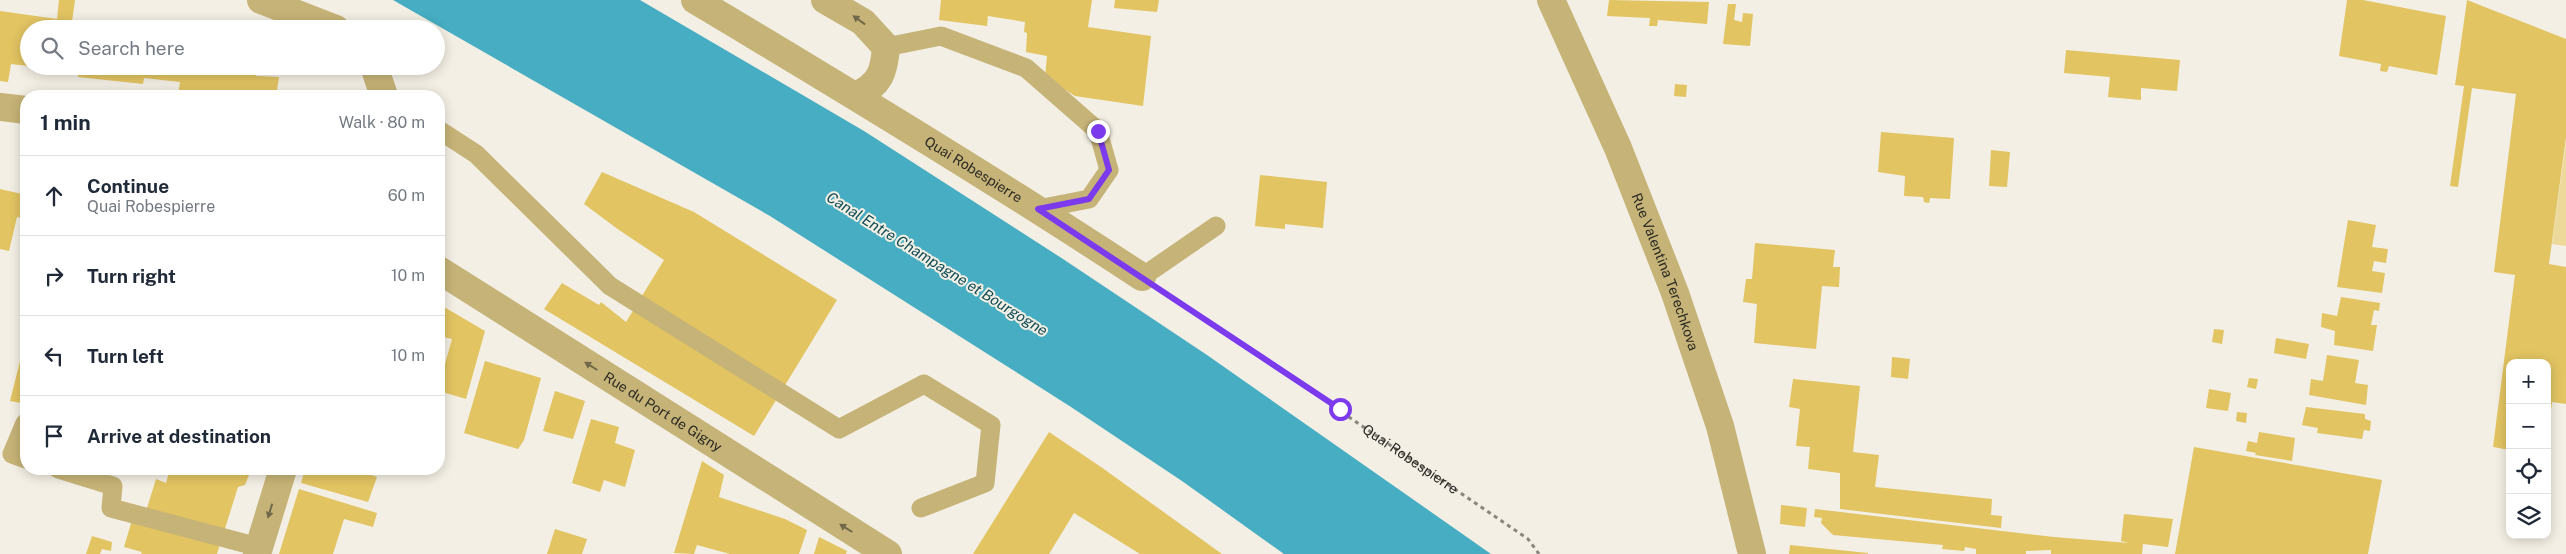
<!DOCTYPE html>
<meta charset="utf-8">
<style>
:root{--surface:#fff;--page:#f6f6f7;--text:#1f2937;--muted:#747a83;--line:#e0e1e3}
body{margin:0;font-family:"Public Sans",sans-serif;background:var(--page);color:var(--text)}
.controls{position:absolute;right:15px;bottom:15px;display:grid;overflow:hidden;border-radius:10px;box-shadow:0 2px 12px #0003}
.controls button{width:45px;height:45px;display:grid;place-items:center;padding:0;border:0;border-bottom:1px solid var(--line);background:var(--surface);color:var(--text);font:25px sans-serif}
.stop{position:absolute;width:15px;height:15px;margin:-11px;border:4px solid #7c3aed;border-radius:50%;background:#fff}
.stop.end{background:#7c3aed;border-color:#fff;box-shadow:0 1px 5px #0008}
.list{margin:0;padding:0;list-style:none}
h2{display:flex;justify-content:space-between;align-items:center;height:65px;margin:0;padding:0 20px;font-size:21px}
h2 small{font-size:16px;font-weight:400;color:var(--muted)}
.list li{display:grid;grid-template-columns:32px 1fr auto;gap:15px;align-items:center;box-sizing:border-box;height:80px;padding:0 20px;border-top:1px solid var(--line)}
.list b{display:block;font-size:19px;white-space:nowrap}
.list p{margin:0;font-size:16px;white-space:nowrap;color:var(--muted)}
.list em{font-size:16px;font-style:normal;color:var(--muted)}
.icon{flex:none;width:28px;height:28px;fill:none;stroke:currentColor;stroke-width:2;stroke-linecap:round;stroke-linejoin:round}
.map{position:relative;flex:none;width:2566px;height:554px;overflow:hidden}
.search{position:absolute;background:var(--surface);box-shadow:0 2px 12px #0003;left:20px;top:20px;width:425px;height:55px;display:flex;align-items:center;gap:12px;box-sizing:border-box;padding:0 18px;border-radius:28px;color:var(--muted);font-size:19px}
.panel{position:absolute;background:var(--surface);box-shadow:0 2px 12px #0003;left:20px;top:90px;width:425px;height:385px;border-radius:20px}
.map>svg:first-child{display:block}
</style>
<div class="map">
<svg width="2566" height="554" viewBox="0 0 2566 554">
<rect width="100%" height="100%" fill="#f3efe4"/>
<path fill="#edd99a" d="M2566,141V246L2552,244Z"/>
<path fill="#46adc2" d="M393,0H640L864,131L1063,259L1207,355L1491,554H1284L1182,481L1071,407L770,216Z"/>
<path fill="#e2c462" d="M59,0H75L71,29H29V66L11,64L8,82L0,81V11L57,19Z
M941,0H1092L1088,27L1151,36L1143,106L1075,96L1045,77L1047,56L1026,52L1027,33L1024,32L1025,22L988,16L987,26L939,20Z
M1115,0H1159L1157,12L1114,8Z
M1609,0L1709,2L1707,24L1658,20L1657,26H1649L1650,18L1607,16Z
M2347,0H2363L2446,16L2437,75L2389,66L2387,72L2380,71L2381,64L2339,56Z
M2467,0L2566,39V137L2549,264L2566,267V404L2552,402L2549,427H2547V363H2510V450L2493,447L2515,275L2494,272L2516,94L2472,88L2458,187L2450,186L2464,86L2455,85Z
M1728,4H1736L1734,20L1742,22L1743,13L1753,14L1750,46L1723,44Z
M171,23L182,29H170Z
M2066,50L2180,60L2177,91L2141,88V100L2108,97L2110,77L2064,73Z
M42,66H66L65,70Z
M79,66H256V76L279,77L277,90L306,94V96H178L180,82L144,78L143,84L78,77Z
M1675,84L1687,85L1686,97L1674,96Z
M1881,132L1954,138L1950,199L1930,198L1929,203L1924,202L1923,197L1904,196L1905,176L1878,172Z
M1991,150L2010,152L2007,187L1989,186Z
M602,172L694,212L837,300L754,436L544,309L562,283L599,305L601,302L626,322L664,260L619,230L584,204Z
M1260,175L1327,182L1323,228L1285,224V229L1255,226Z
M26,180V219L17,217L9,251L0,249V189L22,194Z
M2348,220L2376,225L2372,247L2388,249L2386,263L2374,261L2372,271L2385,273L2382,293L2337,287Z
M1755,243L1835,250L1833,267H1840L1839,287L1822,286L1816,349L1754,343L1757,304L1743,302L1746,279H1752Z
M2341,297L2380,303L2379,311L2374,310L2371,325H2377L2373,351L2334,345L2335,331L2321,327L2322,313L2337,316Z
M439,304L485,331L466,399L439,391V377L441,378L452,339L439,336Z
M2214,329L2224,330L2222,344L2212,342Z
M2276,338L2309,344L2306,359L2274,353Z
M2327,355L2359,360L2355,383L2368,385L2366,405L2309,395L2311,379L2323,381Z
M1892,357L1910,359L1908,379L1891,377Z
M20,361L26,363V404L10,401Z
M485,361L541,378L524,440L518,449L464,433Z
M2249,378L2258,379L2256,389L2247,387Z
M1793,379L1860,386L1853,452L1879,455L1875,487L1992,499L1991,515L2002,516L2001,528L1840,509V473L1808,469L1810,447L1796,446L1800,409L1789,407Z
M2209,389L2231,393L2228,411L2206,408Z
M555,391L585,401L573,439L543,431Z
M2306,407L2365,414V419L2371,421L2370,431L2364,430L2362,439L2317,433L2318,428L2302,425Z
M2237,412L2247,413L2246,423L2236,421Z
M591,419L619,427L615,443L635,450L625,487L604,480L600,492L572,483Z
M1049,432L1101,467L1222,554H1140L1074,513L1049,554H973Z
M2259,432L2295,438L2292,461L2255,455L2256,453L2246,451L2248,441L2257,443Z
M2194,447L2382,480L2368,554H2175Z
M702,461L724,475L719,497L785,519L807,530L799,554H730L697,545L694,554L674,553Z
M170,469H244L248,471L249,475L245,485L238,487L217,554H141L142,552L124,547L132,520L147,508L156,479L166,483Z
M305,469H360V471L377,477L368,502L301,483Z
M299,489L377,513L373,527L344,519L333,554H279Z
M1781,505L1807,508L1805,527L1780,524Z
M1815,509L2054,537L2129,543L2121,541L2124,514L2173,519L2168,547L2143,544L2142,554H2051V550L2026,551V554H1976V549L1965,547L1964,551L1942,549L1943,545L1833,535L1821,523L1822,518L1814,517Z
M555,529L587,539L582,554H547Z
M92,536L112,542L111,551L102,549L100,554H86Z
M819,537L847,551L846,554H814Z
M1790,545L1868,553V554H1789Z"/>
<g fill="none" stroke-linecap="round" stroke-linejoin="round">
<path stroke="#89867f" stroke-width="3" stroke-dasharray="4 4" stroke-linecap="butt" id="s1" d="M1170,295L1528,539L1539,554"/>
<path stroke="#c6b377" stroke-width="19" d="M886,47L941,36L1026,68L1098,131L1109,170L1089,199L1038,209
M439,130L476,154L610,286L839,429L924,384L991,425L985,483L921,508
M1142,277L1216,226
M25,423L12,454L26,459
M58,469L113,486L111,508L259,547"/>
<g stroke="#c6b377" stroke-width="28">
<path d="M261,0L336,29"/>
<path id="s2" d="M695,0C846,90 996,181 1142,277"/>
<path d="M825,0L863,22L886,47C884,73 880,84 856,96"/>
<path id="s3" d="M1551,0L1618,148L1675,293L1720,426L1752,554"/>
<path d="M374,66L384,96"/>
<path d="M0,107L26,110"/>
<path id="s4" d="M439,270L888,554"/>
<path d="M257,554L283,469"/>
</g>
</g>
<defs><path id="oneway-solid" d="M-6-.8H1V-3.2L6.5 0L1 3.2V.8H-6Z" transform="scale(1.25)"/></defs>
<g fill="#71684a">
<use href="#oneway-solid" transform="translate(859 20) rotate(-144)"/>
<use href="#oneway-solid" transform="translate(591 366) rotate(-148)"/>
<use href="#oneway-solid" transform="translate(270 511) rotate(107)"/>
<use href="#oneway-solid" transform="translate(846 528) rotate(-148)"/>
</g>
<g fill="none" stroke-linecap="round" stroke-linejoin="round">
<path stroke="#7c3aed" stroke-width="6" d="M1098,131L1109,170L1089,199L1038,209L1340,409"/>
</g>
<g text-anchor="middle" stroke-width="4" stroke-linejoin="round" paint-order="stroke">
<g font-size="14" fill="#2b2a25" stroke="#f3efe4">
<text dy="5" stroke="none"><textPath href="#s2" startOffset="326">Quai Robespierre</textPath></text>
<text dy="5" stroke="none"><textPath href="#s3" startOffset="295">Rue Valentina Terechkova</textPath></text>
<text dy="5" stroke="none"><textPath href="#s4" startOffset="265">Rue du Port de Gigny</textPath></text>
<text dy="5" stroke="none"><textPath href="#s1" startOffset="291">Quai Robespierre</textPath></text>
</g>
<g font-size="15" font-style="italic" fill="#114d58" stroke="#f3efe4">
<text transform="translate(937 264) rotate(32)" y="5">Canal Entre Champagne et Bourgogne</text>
</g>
</g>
</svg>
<div class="controls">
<button>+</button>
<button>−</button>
<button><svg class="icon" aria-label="locate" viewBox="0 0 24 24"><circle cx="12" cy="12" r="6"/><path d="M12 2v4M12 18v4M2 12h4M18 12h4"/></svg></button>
<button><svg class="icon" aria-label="layers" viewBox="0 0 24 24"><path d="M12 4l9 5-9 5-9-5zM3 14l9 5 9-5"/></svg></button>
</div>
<div class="stop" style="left:1340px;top:409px"></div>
<div class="stop end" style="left:1098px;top:131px"></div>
<div class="search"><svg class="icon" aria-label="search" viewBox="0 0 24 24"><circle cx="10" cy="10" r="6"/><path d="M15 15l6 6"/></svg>Search here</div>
<section class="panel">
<h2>1 min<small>Walk · 80 m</small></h2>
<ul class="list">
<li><svg class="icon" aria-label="ahead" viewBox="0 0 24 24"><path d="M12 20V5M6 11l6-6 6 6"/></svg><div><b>Continue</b><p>Quai Robespierre</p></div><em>60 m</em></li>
<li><svg class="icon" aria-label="right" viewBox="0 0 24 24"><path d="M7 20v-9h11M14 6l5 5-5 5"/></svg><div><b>Turn right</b></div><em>10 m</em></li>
<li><svg class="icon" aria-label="left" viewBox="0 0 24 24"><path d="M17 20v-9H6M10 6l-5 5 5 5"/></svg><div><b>Turn left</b></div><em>10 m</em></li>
<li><svg class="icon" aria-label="arrive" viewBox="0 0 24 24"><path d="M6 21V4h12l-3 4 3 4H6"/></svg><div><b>Arrive at destination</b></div></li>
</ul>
</section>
</div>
